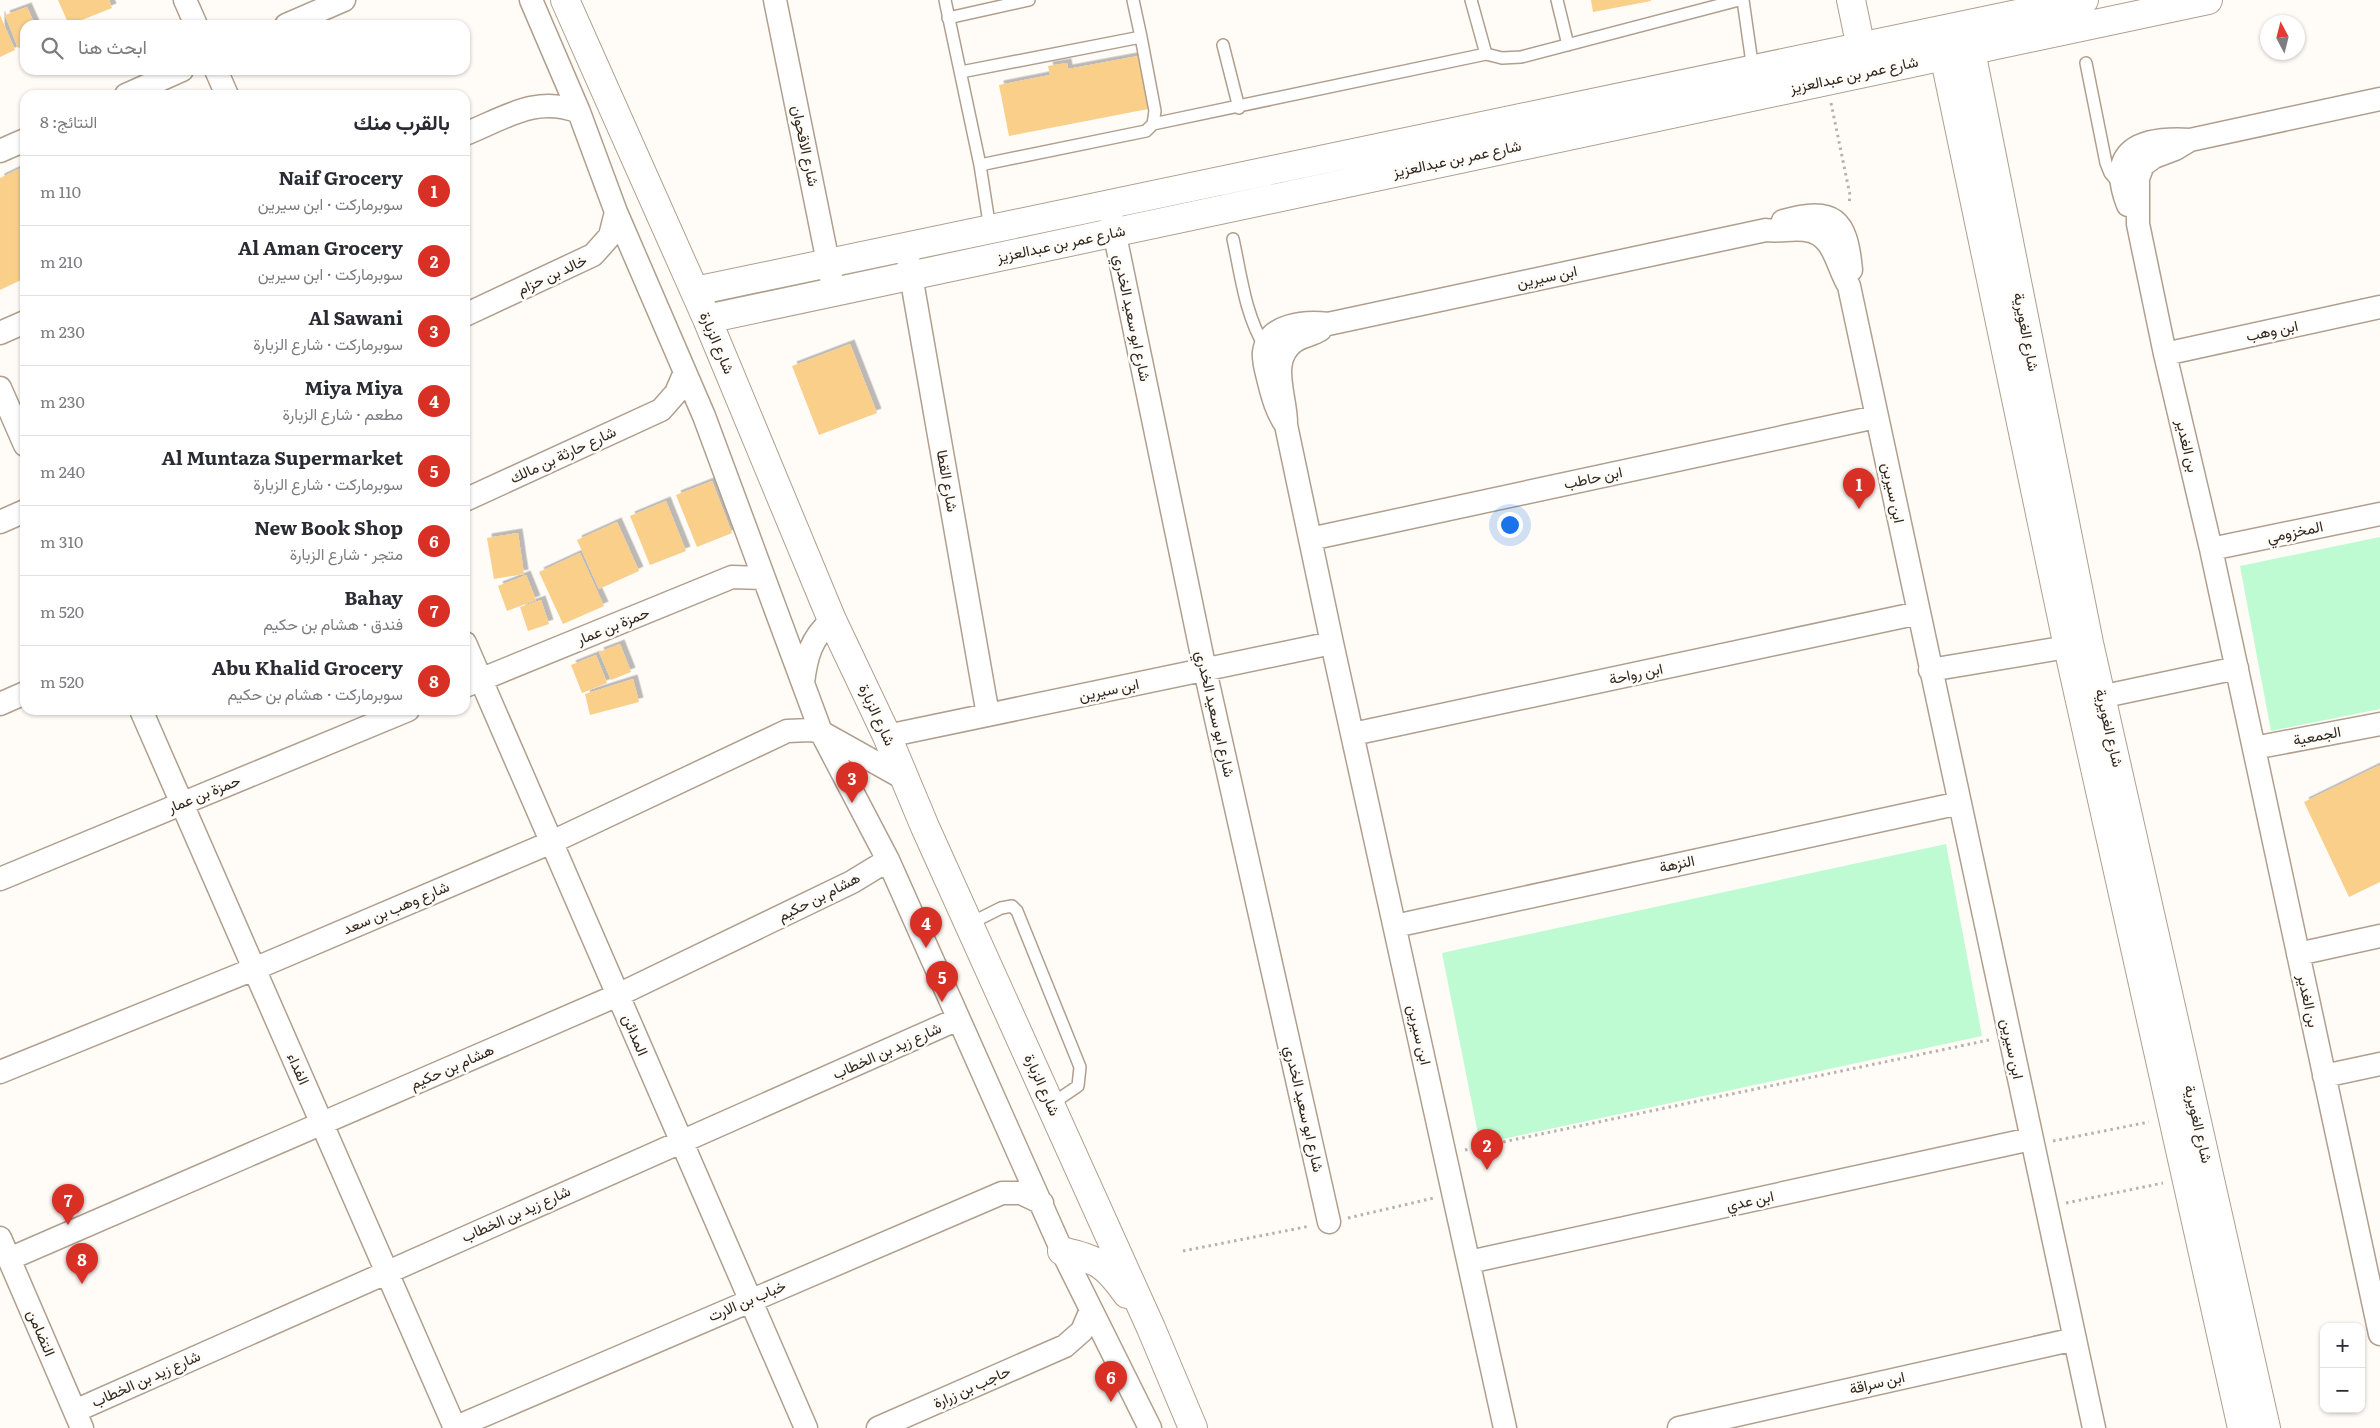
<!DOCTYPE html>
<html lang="ar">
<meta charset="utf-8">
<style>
:root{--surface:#fff;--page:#f7f7f7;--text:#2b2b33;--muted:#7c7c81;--line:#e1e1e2;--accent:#d93025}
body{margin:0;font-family:Literata,Vazirmatn,serif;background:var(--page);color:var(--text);direction:rtl}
.controls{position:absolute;right:15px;bottom:15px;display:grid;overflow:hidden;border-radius:10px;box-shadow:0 1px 4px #0004}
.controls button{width:45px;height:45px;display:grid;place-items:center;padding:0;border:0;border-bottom:1px solid var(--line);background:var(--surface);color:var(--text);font:25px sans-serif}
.compass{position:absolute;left:2260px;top:15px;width:45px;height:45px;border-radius:50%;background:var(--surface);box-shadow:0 1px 4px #0004;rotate:353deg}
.you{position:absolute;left:1509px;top:524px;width:18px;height:18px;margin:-12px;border:4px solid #fff;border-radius:50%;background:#1a73e8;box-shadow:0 0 0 8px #1a73e833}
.badge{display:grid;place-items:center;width:32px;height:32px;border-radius:50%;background:var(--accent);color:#fff;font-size:16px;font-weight:700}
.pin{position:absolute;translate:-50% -41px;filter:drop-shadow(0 1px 2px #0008)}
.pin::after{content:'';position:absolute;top:26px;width:18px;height:15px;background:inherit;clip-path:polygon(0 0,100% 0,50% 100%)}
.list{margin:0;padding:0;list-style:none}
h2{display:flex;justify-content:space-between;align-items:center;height:65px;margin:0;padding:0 20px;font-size:21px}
h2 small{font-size:16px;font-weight:400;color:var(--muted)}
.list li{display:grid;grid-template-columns:32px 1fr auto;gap:15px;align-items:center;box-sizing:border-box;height:70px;padding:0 20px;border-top:1px solid var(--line)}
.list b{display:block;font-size:19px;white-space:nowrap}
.list p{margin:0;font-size:16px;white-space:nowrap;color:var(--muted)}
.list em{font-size:16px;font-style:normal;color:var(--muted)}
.icon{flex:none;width:28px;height:28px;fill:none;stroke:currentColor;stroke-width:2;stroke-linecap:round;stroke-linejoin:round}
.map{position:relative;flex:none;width:2380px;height:1428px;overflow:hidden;direction:ltr}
.search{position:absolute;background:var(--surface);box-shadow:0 1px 4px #0004;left:20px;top:20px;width:450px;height:55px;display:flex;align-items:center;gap:12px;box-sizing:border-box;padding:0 18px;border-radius:15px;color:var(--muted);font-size:19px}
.panel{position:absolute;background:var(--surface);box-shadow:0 1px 4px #0004;left:20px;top:90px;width:450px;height:625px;border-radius:15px;direction:rtl}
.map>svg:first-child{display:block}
</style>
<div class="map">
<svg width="2380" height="1428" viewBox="0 0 2380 1428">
<defs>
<filter id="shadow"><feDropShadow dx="4.5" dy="-4.5" stdDeviation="0" flood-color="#0004"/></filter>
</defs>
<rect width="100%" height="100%" fill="#fffbf7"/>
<path fill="#befbd2" d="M2380,537V709L2271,731L2240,566Z
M1946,844L1982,1036L1480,1144L1442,953Z"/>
<path fill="#f9cf8a" filter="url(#shadow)" d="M58,0H109L112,8L69,25Z
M1591,0H1651V1L1593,12Z
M27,7L35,25H25V46L18,48L5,15Z
M0,15L15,50L0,57Z
M1138,56L1148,109L1009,136L999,85L1050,75L1048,66L1067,63L1068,69Z
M25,166V190L22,192L25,199V278L0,290V178Z
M850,344L877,413L819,435L792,366Z
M712,481L732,533L697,547L676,495Z
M666,501L686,551L650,565L630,516Z
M617,522L639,571L599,589L577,540Z
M518,533L524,574L494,579L487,538Z
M580,553L604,606L563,624L539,572Z
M526,575L536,600L507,611L498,586Z
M541,600L549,624L528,631L520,607Z
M620,644L631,672L611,680L599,652Z
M596,655L607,683L582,693L571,665Z
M633,679L639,702L590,715L585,694Z
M2380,765V882L2349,897L2304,802Z"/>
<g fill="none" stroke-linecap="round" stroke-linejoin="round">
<defs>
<path id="service" d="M945,0L980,165L990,229
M1471,0L1486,54
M1557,0L1568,45
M1743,0L1753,70
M948,18L1029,0
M1223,45L1239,108
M2086,63L2106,163L2110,173L2120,185
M961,72L1141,37L1133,0
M1153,124L1486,54L1502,58L1521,57L1739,0
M980,165L1146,131L1153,124L1155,111L1141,37
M1233,239C1241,275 1245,315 1265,347
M969,924L1001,908L1012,906L1017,911L1080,1067L1078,1086L1050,1105"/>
<path id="minor" d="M185,0L196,25
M531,0L579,112L616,212L704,416L821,732L888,860L1062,1251L1150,1428
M775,0L834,292
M286,25L344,0
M216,70L227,95
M126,95L182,70
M465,134C505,118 536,95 579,112
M2190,140L2175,149L2154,157L2143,165L2138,178V224L2165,354L2211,549L2380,1334
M0,151L25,140
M2128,205C2106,149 2141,137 2190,140L2380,99
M1111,216L1205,670L1329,1222
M1783,221C1834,207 1846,218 1851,270
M906,247L988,715
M465,315L593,255L610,236L616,212
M1320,330C1312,335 1302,336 1295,341C1267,360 1287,398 1286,425L1332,643L1505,1428
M0,333L25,322
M2165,354L2380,307
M0,388L25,445
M1286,425C1277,412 1273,398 1269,382C1267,373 1263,362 1264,352C1268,324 1306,321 1328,324L1766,230C1779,232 1792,228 1805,230C1835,233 1836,266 1849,286L2094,1428
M465,500L661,410L676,393L685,372
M0,522L25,511
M1310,539L1876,417
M2211,549L2380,514
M465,643L806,1428
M1930,670L2085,644
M803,683C806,657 811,638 832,620
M465,686L732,577L763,578
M2086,700L2237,668
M0,704L25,693
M141,710L455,1428
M1353,734L1919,613
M887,736L1332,643
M2254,748L2380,724
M0,879L408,710
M1395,926L1960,803
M2298,954L2380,936
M0,1072L254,969L552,842L787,731L811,730L821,732L905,779
M2324,1076L2380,1064
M0,1238L82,1428
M9,1259L618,995L852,882L888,860
M1469,1262L2031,1139
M75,1411L958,1019
M454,1428L1002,1193H1021L1042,1203
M878,1428L1065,1346L1082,1331L1091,1310
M1679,1428L2075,1339"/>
<path id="tertiary" d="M565,0L707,319L832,620L887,736L925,827L1151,1328L1193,1428
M1851,0L1861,48
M1966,26L2089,643L2266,1428
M1939,31L2068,647L2242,1428
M695,291L2084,0
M707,319L2208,0
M1062,1251C1098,1260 1105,1263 1127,1294"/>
</defs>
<use href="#service" stroke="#b09f8e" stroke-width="14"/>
<use href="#minor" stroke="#b09f8e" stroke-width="25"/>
<use href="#tertiary" stroke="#b09f8e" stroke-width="30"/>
<path stroke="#b7b2ad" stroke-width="3" stroke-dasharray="2.5 4" stroke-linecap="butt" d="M1831,103L1850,195L1849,205
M2053,1141L2149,1122
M1465,1150L1989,1040
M2066,1203L2163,1183
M1348,1218L1434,1198
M1183,1251L1310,1226"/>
<use href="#service" stroke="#fff" stroke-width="11"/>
<use href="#minor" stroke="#fff" stroke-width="22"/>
<use href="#tertiary" stroke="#fff" stroke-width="28"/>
</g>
<g text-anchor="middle" stroke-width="5" stroke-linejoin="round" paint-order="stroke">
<g font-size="15" fill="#2d2720" stroke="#fffbf7">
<text transform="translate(1854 75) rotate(-12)" y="5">شارع عمر بن عبدالعزيز</text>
<text transform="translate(805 146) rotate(78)" y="5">شارع الاقحوان</text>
<text transform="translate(1457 159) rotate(-12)" y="5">شارع عمر بن عبدالعزيز</text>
<text transform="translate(1061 244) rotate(-12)" y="5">شارع عمر بن عبدالعزيز</text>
<text transform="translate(552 275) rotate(-25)" y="5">خالد بن حزام</text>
<text transform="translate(1547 277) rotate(-12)" y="5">ابن سيرين</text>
<text transform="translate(1132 318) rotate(78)" y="5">شارع ابو سعيد الخدري</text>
<text transform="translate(2272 331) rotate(-12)" y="5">ابن وهب</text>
<text transform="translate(2026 332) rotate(79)" y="5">شارع الغويرية</text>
<text transform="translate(717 343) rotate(67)" y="5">شارع الزبارة</text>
<text transform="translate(2187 446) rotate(77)" y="5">بن الغدير</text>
<text transform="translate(563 455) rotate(-25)" y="5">شارع حارثة بن مالك</text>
<text transform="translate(1593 478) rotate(-12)" y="5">ابن حاطب</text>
<text transform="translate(947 481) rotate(80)" y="5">شارع القطا</text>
<text transform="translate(1893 493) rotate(78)" y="5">ابن سيرين</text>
<text transform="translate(2295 532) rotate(-12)" y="5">المخزومي</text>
<text transform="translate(613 626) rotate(-22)" y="5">حمزة بن عمار</text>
<text transform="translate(1636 674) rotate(-12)" y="5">ابن رواحة</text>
<text transform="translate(1109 690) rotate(-12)" y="5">ابن سيرين</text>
<text transform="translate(1215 714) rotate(77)" y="5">شارع ابو سعيد الخدري</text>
<text transform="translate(877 715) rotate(65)" y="5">شارع الزبارة</text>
<text transform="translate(2109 728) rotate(77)" y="5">شارع الغويرية</text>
<text transform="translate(2317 736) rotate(-11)" y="5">الجمعية</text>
<text transform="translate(204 794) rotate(-22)" y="5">حمزة بن عمار</text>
<text transform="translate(1677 864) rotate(-12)" y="5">النزهة</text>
<text transform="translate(819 897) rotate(-27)" y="5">هشام بن حكيم</text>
<text transform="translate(396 908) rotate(-23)" y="5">شارع وهب بن سعد</text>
<text transform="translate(2308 1001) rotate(78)" y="5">بن الغدير</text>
<text transform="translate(635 1035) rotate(67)" y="5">المدائن</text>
<text transform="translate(1419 1035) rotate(77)" y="5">ابن سيرين</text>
<text transform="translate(2012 1049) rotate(78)" y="5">ابن سيرين</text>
<text transform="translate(887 1051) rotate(-24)" y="5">شارع زيد بن الخطاب</text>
<text transform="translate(452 1067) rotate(-24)" y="5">هشام بن حكيم</text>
<text transform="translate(298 1069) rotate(66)" y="5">الفداء</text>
<text transform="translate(1042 1085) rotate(66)" y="5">شارع الزبارة</text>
<text transform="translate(1304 1109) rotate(77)" y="5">شارع ابو سعيد الخدري</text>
<text transform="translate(2198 1124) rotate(77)" y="5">شارع الغويرية</text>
<text transform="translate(1750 1201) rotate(-12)" y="5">ابن عدي</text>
<text transform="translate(516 1214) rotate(-24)" y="5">شارع زيد بن الخطاب</text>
<text transform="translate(747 1301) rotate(-23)" y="5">خباب بن الارت</text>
<text transform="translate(41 1333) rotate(67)" y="5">التضامن</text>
<text transform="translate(146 1379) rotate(-24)" y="5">شارع زيد بن الخطاب</text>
<text transform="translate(1877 1383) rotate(-13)" y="5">ابن سراقة</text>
<text transform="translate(972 1387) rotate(-24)" y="5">حاجب بن زرارة</text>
</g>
</g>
</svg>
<div class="controls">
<button>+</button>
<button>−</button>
</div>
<svg class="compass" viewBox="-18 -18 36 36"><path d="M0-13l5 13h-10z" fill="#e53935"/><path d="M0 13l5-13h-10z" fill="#7c7c81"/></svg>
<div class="you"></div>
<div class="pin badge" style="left:1859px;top:509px">1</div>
<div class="pin badge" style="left:1487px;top:1170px">2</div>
<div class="pin badge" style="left:852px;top:803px">3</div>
<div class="pin badge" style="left:926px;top:948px">4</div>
<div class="pin badge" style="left:942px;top:1002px">5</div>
<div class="pin badge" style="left:1111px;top:1402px">6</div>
<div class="pin badge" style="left:68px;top:1225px">7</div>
<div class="pin badge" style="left:82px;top:1284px">8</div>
<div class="search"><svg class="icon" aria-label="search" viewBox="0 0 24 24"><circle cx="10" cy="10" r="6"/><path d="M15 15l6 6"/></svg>ابحث هنا</div>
<section class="panel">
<h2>بالقرب منك<small>النتائج: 8</small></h2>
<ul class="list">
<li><span class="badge">1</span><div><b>Naif Grocery</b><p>سوبرماركت · ابن سيرين</p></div><em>110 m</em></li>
<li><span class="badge">2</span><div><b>Al Aman Grocery</b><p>سوبرماركت · ابن سيرين</p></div><em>210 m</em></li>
<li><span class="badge">3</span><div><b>Al Sawani</b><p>سوبرماركت · شارع الزبارة</p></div><em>230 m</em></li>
<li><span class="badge">4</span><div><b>Miya Miya</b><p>مطعم · شارع الزبارة</p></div><em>230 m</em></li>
<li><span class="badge">5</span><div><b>Al Muntaza Supermarket</b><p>سوبرماركت · شارع الزبارة</p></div><em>240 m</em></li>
<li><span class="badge">6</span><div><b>New Book Shop</b><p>متجر · شارع الزبارة</p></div><em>310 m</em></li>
<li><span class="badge">7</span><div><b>Bahay</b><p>فندق · هشام بن حكيم</p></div><em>520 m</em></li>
<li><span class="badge">8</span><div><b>Abu Khalid Grocery</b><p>سوبرماركت · هشام بن حكيم</p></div><em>520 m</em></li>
</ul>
</section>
</div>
